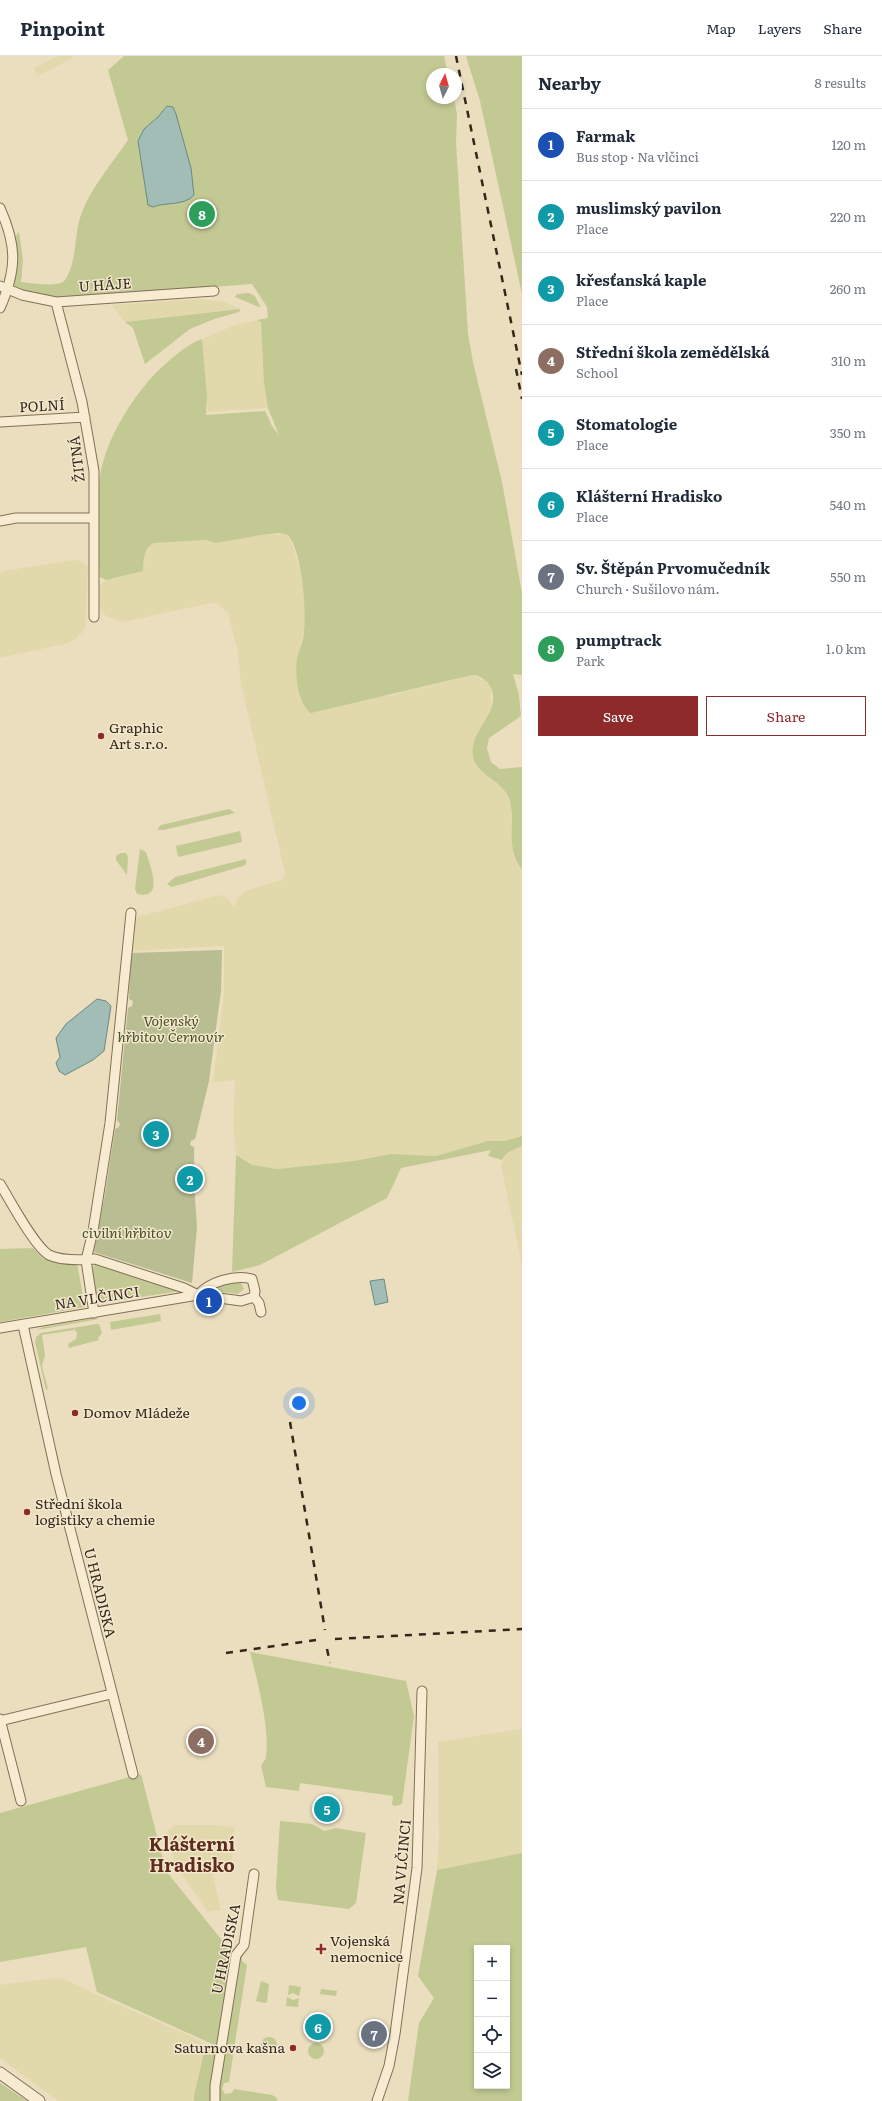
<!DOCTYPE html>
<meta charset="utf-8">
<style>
:root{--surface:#fff;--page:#f6f6f7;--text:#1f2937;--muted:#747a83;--line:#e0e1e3;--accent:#8f2a2b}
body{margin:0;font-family:Literata,serif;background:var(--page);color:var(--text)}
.controls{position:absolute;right:12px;bottom:12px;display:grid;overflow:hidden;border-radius:0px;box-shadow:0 2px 6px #0003}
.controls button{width:36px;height:36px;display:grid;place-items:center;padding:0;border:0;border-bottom:1px solid var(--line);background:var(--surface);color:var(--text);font:20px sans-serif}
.compass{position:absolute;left:426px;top:12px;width:36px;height:36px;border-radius:50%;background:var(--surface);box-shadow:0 2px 6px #0003;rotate:5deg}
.you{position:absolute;left:299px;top:1347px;width:14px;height:14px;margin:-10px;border:3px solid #fff;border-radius:50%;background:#1a73e8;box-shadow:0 0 0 6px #1a73e833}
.badge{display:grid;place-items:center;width:26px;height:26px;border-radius:50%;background:var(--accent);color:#fff;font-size:13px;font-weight:700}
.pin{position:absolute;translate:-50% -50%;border:2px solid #fff;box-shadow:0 1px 4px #0006}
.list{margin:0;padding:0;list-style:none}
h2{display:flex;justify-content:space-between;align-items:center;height:52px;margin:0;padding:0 16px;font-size:17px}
h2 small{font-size:13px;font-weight:400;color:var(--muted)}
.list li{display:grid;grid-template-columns:26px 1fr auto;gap:12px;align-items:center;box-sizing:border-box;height:72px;padding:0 16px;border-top:1px solid var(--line)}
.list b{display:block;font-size:15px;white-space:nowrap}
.list p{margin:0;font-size:13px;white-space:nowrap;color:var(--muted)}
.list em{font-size:13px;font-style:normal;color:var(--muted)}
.actions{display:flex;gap:8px;padding:12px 16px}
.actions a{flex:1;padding:9px 0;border:1px solid var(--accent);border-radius:0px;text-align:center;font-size:14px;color:var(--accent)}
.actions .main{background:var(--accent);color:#fff}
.icon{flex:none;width:22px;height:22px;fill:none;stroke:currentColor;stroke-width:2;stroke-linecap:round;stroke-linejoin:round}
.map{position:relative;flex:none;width:522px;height:2045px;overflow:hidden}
header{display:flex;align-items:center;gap:24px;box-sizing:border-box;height:56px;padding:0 20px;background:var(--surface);border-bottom:1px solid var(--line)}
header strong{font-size:19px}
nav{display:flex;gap:22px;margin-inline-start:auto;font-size:14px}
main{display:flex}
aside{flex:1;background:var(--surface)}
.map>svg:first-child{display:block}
</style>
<header>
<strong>Pinpoint</strong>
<nav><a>Map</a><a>Layers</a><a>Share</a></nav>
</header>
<main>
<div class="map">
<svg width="522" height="2045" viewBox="0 0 522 2045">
<rect width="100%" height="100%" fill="#ebdebe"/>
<path fill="#e1d8ac" d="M58,0H72L73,2L38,20L34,12Z
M199,243L224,246L241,253L125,266L112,249Z
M257,264L261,266L264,327L268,352L208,356L202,283L235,269Z
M285,478L290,482L301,516L304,534V576L297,603V624L300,638L389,640L472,619L485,624L491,632V651L485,667L475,684L473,701L477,709L498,726L507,737L511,750L513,799L522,813V1080L504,1085H488L436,1100L391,1098L354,1105L277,1113L252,1109L236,1099L233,1072L235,1024L213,1026L224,936V890L132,895L133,871L137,861L220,839L228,843L234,851L238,842L245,835L281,824L284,821L285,817L241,628L238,597L228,557L219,548L211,547L123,566L106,560L100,552L99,530L106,524L143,515L145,498L149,490L154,487L206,484L216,487L261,479Z
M75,504L83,506L88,511L85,573L76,583L68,587L0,602V517L3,515Z
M522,1090V1209L501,1109L507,1097Z
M522,1673V1797L437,1814L439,1781L438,1686Z
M175,1769H212L234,1771L231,1812L175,1809L167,1775Z
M211,1812L221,1854L208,1856L180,1816Z
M55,1922L64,1923L106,1943L195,1982L203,1987L205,1993L194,2039V2045H58L0,2002V1929Z"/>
<path fill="#c2c993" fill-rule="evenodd" d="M124,0H444L448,18H432V42H454L457,58L456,87L468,278L473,306L502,426L522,537V619L513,618L519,639L521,660L489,682L487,692L491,706L500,713L522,711V813C504,792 517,766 509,742C502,724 478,720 473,701C472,696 473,688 475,683C481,667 503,647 488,627C484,622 478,619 472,619L311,657C297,647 295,618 297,602C299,593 304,585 304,575C306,551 303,498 288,479L280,477L261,479L216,487L206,484L154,487C143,492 144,505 143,515L106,524L100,521C98,488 96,454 100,421C105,383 135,336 162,311C173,301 189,287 202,283L207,340L206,359L265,355L272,370L279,379L268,352L264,327L261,266L257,264L268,262L267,251L252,228L56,243L15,233L14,230L17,201L15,181L19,176L23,204L21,226C30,227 60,232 65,224C77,206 74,182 80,162C89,134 111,109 128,84L108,14ZM167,50L176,58L191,112L194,140L179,147L160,148L153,151L146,137L145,121L140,102L144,73L158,61Z
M466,0H522V238L480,45Z
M249,237L255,240L260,250L259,251L235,241L237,238Z
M241,253L239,256L214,263L190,273L145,308L133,272L125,266Z
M229,753L235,757L164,774H157L161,769Z
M240,775L242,786L178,801L176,790Z
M140,793L146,796C150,810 165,844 137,838L135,833Z
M121,797H126L128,801L127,819L116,804V800Z
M246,803V808L243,810L172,831L167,828L175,821Z
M522,1080V1090L507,1097L502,1104L488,1100L491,1094L401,1112L387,1142L260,1209L232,1216L236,1099L252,1109L277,1113L354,1105L391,1098L436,1100L488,1085H504Z
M33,1192L44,1203L77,1207L85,1251L0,1266V1193Z
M96,1208L181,1235L101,1247C92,1241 90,1220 93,1210Z
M238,1225H240L244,1233L238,1238L209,1234Z
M160,1258L161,1265L111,1274L110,1266Z
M95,1262L99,1263L37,1274L43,1271Z
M97,1268H99L102,1277L98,1282L99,1284L69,1292L68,1288L76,1283L77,1277L75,1274L42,1279L45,1299L42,1310L48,1333L46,1334L35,1286L36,1281L41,1277Z
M250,1596L406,1625L414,1660L402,1748L396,1750L392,1749L393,1740L300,1727L299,1735L266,1731L261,1710C263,1707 266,1703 266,1700C270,1672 257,1623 250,1596Z
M141,1718L166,1815L225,1888L233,1902L219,1991L97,1936L86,1891L0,1906V1757Z
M280,1765L312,1768L324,1775L336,1772L366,1777L356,1847L349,1853L278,1844L276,1833Z
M522,1797V2045H408L419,1967L434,1942L418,1920L437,1814ZM477,1892H507V2030H477Z
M242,1899V1905L247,1909L229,2026L224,2027L222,2033L225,2038L232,2037L234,2033L272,2039L277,2042V2045H218V2039L237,1913Z
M261,1925L269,1928L267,1946L265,1947L256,1945Z
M289,1929L301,1931L299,1940L293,1937L288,1939Z
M321,1933L337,1935L336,1940L320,1938Z
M287,1941L293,1944L299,1942L298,1951L286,1950Z
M261 1989a8 8 0 1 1 16 0a8 8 0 1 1-16 0Z
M308 1995a8 8 0 1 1 16 0a8 8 0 1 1-16 0Z
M205,1993L218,1995L212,2045H194V2039Z
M0,2027L27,2045H0Z"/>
<path fill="#b8bd92" d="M222,894L221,935L209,1025L195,1083L191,1085L190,1089L194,1091L195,1143L197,1171L192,1227L94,1196L105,1138L115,1073L119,1071L120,1068L117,1064L128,952L132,950L133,945L129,943L131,897Z"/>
<path fill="#a1bdb5" stroke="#698a82" d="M167,50L173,51L176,58L191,112L194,139C185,150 165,146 153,151L148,149L138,85L144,73L158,61Z
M97,943L106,945L111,950L104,995L93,1004L65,1019L59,1015L56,1007L60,1001L56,982L66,968Z
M384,1223L388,1246L375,1249L370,1225Z"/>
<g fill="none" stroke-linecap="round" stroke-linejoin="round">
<defs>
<path id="minor" d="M0,152C17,190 17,213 0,252
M0,230L22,239L56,246L214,235
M56,246L82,346L94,415V561
M0,366L85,361
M0,465L16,462H93
M0,1128C10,1144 34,1190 49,1199C61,1205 82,1204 95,1203L184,1232L198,1239
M254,1241L259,1247L261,1256
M94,1257L86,1204L93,1175L110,1067L131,857
M23,1269L56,1418L133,1718
M0,1272L198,1239L241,1245L254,1241L255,1235L252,1223C235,1218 209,1226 198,1239
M0,1663L21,1745
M0,1665L111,1638
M215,2045V2030L236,1899L244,1889L254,1818
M377,2045L389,2010L395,1978L417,1812L422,1635"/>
<path id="tertiary" d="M0,2017L39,2045"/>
</defs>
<use href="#minor" stroke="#836f58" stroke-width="11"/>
<use href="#tertiary" stroke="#836f58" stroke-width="13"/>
<use href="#minor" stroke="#f7ecd1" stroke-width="9"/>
<use href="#tertiary" stroke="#f7ecd1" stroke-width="11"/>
<path stroke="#33271c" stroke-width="2.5" stroke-dasharray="7 7" stroke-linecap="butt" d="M456,0L522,319
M516,313L522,343
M290,1366L325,1574
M335,1583L522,1573
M327,1593L330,1607
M226,1597L316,1584"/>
</g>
<g fill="#8f2a2b" stroke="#f3e8cd" stroke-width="1.5">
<circle cx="101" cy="680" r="4"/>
<circle cx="75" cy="1357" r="4"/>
<circle cx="27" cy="1456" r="4"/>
<path d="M319 1887h4v4h4v4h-4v4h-4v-4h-4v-4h4z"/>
<circle cx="293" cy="1992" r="4"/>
</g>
<g text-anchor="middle" stroke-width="3" stroke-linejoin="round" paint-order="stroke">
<g font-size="14" fill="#33271c" stroke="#f3e8cd">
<text transform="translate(105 229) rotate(-4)" y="5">U HÁJE</text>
<text transform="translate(42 350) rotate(-3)" y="5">POLNÍ</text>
<text transform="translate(77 403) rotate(-97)" y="5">ŽITNÁ</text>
<text transform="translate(97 1242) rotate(-9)" y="5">NA VLČINCI</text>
<text transform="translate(100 1537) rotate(76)" y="5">U HRADISKA</text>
<text transform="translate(402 1806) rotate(-85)" y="5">NA VLČINCI</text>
<text transform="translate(226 1893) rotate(-78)" y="5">U HRADISKA</text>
</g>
<g font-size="14" fill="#33271c" stroke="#f3e8cd" text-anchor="start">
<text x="109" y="677">Graphic<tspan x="109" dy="16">Art s.r.o.</tspan></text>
<text x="83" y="1362">Domov Mládeže</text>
<text x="35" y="1453">Střední škola<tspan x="35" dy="16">logistiky a chemie</tspan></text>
<text x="330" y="1890">Vojenská<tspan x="330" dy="16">nemocnice</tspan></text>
<text x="285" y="1997" text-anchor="end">Saturnova kašna</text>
</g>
<g font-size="14" font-style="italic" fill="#434e23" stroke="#f3e8cd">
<text x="171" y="970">Vojenský<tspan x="171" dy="16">hřbitov Černovír</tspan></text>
<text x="127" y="1182">civilní hřbitov</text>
</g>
<g font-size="18" font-weight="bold" fill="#5e2b1d" stroke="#f3e8cd">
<text x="192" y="1795">Klášterní<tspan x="192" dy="21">Hradisko</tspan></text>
</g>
</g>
</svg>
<div class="controls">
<button>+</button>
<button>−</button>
<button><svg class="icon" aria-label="locate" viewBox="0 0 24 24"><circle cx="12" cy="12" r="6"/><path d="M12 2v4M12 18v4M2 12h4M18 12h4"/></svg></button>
<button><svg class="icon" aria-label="layers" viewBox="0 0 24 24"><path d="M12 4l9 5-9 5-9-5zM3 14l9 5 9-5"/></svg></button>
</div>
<svg class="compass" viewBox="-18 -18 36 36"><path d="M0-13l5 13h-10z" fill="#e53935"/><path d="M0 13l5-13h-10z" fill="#747a83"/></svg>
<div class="you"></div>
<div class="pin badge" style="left:209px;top:1245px;background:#1a4fb4">1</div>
<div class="pin badge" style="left:190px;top:1123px;background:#0f9aa8">2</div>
<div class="pin badge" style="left:156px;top:1078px;background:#0f9aa8">3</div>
<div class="pin badge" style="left:201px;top:1685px;background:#8d6e63">4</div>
<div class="pin badge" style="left:327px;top:1753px;background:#0f9aa8">5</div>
<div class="pin badge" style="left:318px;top:1971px;background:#0f9aa8">6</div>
<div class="pin badge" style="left:374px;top:1978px;background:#6b7280">7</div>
<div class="pin badge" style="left:202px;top:158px;background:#2e9e5b">8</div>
</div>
<aside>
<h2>Nearby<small>8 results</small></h2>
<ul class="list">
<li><span class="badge" style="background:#1a4fb4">1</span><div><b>Farmak</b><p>Bus stop · Na vlčinci</p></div><em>120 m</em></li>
<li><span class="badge" style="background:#0f9aa8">2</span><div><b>muslimský pavilon</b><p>Place</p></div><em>220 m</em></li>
<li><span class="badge" style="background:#0f9aa8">3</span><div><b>křesťanská kaple</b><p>Place</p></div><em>260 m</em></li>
<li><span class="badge" style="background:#8d6e63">4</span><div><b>Střední škola zemědělská</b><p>School</p></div><em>310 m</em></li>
<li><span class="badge" style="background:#0f9aa8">5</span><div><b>Stomatologie</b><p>Place</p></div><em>350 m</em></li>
<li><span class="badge" style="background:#0f9aa8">6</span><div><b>Klášterní Hradisko</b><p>Place</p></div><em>540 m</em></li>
<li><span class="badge" style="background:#6b7280">7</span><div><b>Sv. Štěpán Prvomučedník</b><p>Church · Sušilovo nám.</p></div><em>550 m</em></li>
<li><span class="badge" style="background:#2e9e5b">8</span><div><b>pumptrack</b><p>Park</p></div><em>1.0 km</em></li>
</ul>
<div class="actions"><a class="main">Save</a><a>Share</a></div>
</aside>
</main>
